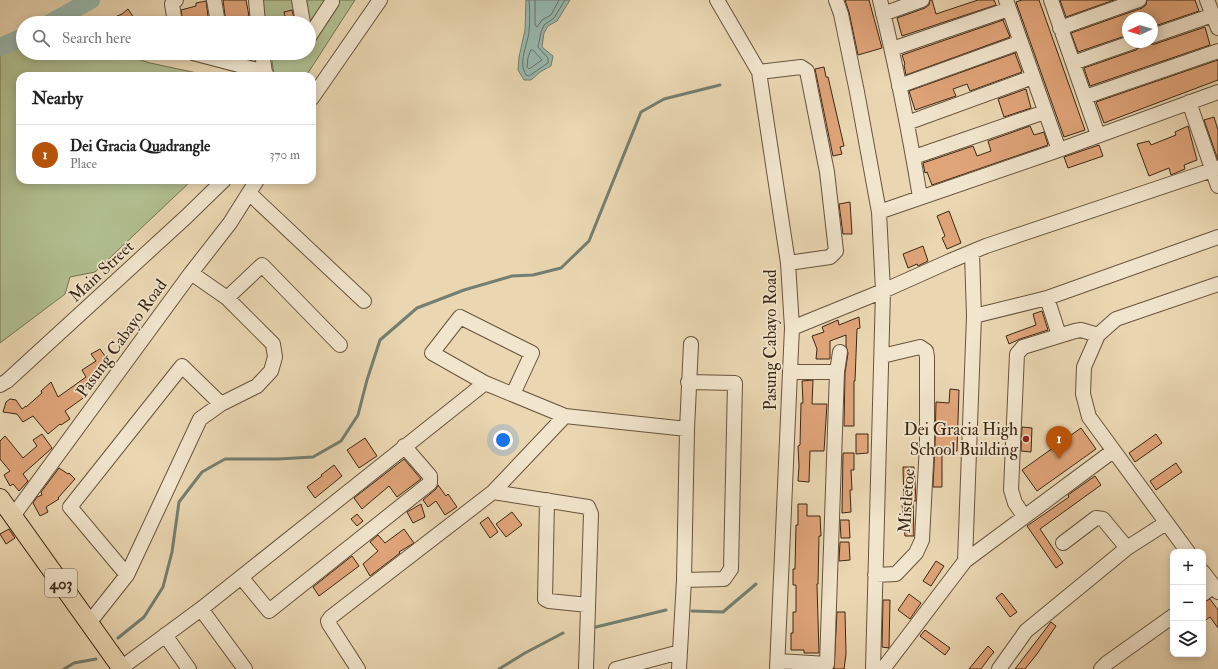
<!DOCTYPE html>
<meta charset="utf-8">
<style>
:root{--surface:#fff;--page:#f6f6f6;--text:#222;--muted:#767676;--line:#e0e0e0;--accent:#b45309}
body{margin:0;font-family:"IM FELL Double Pica",serif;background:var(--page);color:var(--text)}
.controls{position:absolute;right:12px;bottom:12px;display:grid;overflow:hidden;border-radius:8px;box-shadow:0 2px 10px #0003}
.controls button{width:36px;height:36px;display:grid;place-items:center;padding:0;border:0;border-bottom:1px solid var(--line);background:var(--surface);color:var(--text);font:20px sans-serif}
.compass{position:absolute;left:1122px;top:12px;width:36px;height:36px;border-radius:50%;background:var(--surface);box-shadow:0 2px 10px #0003;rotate:266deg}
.you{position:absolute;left:503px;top:440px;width:14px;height:14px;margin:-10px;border:3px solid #fff;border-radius:50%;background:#1a73e8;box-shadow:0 0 0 6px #1a73e833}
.badge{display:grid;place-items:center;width:26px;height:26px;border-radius:50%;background:var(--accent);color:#fff;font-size:13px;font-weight:700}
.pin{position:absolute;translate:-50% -33px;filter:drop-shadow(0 1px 2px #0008)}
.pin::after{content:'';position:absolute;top:21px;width:14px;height:12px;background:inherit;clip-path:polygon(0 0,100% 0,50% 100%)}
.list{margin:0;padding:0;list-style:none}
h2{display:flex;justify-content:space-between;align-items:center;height:52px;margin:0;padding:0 16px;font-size:17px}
h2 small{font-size:13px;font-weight:400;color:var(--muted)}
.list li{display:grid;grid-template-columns:26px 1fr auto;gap:12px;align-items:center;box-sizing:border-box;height:60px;padding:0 16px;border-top:1px solid var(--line)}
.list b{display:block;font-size:15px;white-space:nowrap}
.list p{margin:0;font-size:13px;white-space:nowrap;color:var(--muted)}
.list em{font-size:13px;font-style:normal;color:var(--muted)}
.icon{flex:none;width:22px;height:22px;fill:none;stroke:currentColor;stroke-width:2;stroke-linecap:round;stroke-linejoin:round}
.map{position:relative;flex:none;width:1218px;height:669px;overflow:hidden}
.search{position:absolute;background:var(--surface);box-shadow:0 2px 10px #0003;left:16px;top:16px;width:300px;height:44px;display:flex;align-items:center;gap:10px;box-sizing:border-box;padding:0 14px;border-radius:22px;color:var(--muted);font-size:15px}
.panel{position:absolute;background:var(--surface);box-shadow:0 2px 10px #0003;left:16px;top:72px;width:300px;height:112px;border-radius:12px}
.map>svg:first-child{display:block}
</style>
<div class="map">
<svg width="1218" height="669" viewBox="0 0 1218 669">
<rect width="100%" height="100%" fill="#ead7b2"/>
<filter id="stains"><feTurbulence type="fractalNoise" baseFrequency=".005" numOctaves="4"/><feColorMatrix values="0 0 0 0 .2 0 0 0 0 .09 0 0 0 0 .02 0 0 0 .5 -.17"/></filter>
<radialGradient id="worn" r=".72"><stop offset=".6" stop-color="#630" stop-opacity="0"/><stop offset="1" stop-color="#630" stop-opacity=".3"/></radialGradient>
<path fill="#b1bf90" stroke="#767352" d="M262,0H355L306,76H274L271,53H309V23H266Z
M23,37V53H119L150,63L211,76H20V180H192L95,272L70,277L65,294L0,343V47Z"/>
<path fill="#98b9b0" stroke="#737f72" d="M526,0H570L557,21L548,26L544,33L542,47L553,56L551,66L540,72L531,80H524L518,70L519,57L525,30Z"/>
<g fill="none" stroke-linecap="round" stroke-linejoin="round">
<path stroke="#6a7062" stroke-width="1" d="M529,0C530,11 530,21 529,32C527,46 518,62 526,75L529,76L548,63V58L538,47L541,32L544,25L554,18L565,0
M535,0V25L537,27L542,20L551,15L559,0
M531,50H533L542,60L529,69L527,67L528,58Z"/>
<path stroke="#737f72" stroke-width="3" d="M692,611L723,612L756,584
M596,627L666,610
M118,638L144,617L163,587L172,552L179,502L202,472L225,459H278L313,457L341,441L358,415L367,380L380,340L417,308L464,290L512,276L533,275L561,268L589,241L641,112L664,99L720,85
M64,669L74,663L96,659
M499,669L525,653L563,633"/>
<path stroke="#98b9b0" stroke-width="18" d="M50,23L91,0
M0,47L23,37"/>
</g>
<path fill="#e0a479" stroke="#3c2715" d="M223,0H246L249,16L232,20V23H226Z
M845,0H869L882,48L858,55L849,12Z
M930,0H932L936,14L978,0H994L996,5L902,36L897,18L925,8L929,5Z
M1022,0H1039L1085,130L1064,137L1016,2Z
M1060,0H1114L1066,17Z
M1147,0H1195L1199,11L1152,27V18H1128V35L1078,52L1071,33L1142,8L1146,5Z
M206,1L209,23H183L181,10L196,6V3Z
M128,9L134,18L126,23H101L122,14Z
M292,10L294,18L286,20L284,12Z
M1003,20L1010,37L906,75L904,65L905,64L902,55Z
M1205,27L1210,45L1090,86L1084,68L1136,50L1140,47L1141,44L1146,42L1150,44H1155Z
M1015,53L1022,72L970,91L967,84L953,89L956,96L915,110L909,91Z
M1218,60V80L1104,123L1096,102Z
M824,67L826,77H828L844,146L840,147L842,154L833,156L815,69Z
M1026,89L1031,108L1004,117L998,99Z
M1214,117L1218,130V160L1204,120Z
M1030,126L1034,135L1044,132L1048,145L932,185L927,172L925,173L923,163L973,146L977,156L991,151L988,141Z
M1188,126L1197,160L1184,165L1185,169L1171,175L1169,168L1149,176L1137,144L1149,141L1151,145L1176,135L1175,132Z
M1099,145L1103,156L1068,168L1064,157Z
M850,202L852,234H843L839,204Z
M949,211L961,243L947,249L942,238L945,236L937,216Z
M923,246L928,261L918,266L917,264L908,268L903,254Z
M1042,311L1048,330L1020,339L1009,344L1006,336L1036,325L1033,314Z
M859,317L860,328L857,329L855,381H854V426H844L845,373L848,353L846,346V335L830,341V359H816L817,349L812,336L824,332L822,327L838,320L839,325Z
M100,349L110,363L96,373L100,378L83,391L86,396L65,411L70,419L61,425L60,424L48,434L33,416L23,422L17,414L3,412L6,402L10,399L16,400L22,409L26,406V407L42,393L41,391L51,382L58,397L86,377L82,370L96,361L91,354Z
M813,380L812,404H827L824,451H810L809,482L798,481L799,466L798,446L800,445L801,403H803L802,381Z
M950,389L959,390L957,451H942V487H933L935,444L936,402L949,403Z
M1022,427L1032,428L1031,452L1021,451Z
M1081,428L1096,449L1037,491L1022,470Z
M42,434L52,448L23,474L28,481L19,491L13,484L10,486L4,475L10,471L0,459V441L5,436L23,458L37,446L33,440Z
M856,434H868V453L856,454Z
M1156,434L1162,443L1135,462L1129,453Z
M365,438L377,456L359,468L347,450Z
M843,453H854V470H851L852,490H850L851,512L842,513Z
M404,459L421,479L397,497L389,486L362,509L354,498Z
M1176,463L1182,472L1156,490L1150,481Z
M334,465L342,476L315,498L307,487L322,476L321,475Z
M903,467H914L916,500V501H913L914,536H905L902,504H904Z
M59,468L68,474L69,473L75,479L58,498L59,499L46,507L48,512L40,516L33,503L37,497L42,495L41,492Z
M1095,476L1101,485L1040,529L1063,563L1056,568L1027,526L1069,497L1068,495Z
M438,485L446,496L448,494L457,507L445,515L436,501L428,507L423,500L436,489Z
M421,504L425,517L413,523L407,512Z
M798,504H807V516H820L821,536H819L818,584H817L819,653H804V650H791V633H793V612H796V585H793V569H795L796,525H798Z
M512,512L522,525L506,537L496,524Z
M357,514L363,521L357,526L351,519Z
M488,517L498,532L490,538L480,523Z
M840,520H849L850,538H841Z
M9,529L15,538L6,544L0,534Z
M404,529L414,543L399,552L400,553L370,576L363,564L378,551L370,542L378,535L385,543Z
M840,542H849L850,560L839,561Z
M352,556L359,566L319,596L313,587Z
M936,561L944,566L931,586L923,581Z
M1002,593L1017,612L1010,617L996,598Z
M909,594L921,603L910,619L898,610Z
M1210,599L1218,610V628L1210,617L1203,622V602Z
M883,600H890L889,648L882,647Z
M837,612H845L846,654L844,669H834Z
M1051,622L1056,626L1037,654L1025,669H1015Z
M925,630L950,648L945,655L920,636Z
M988,646L994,652L989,658L981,669H969Z"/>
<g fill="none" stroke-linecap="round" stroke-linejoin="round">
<defs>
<path id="minor" d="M214,0L218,23
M256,0L258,23
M299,0L303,23
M717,0L759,72L788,263L792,328L790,372L777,669
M836,0L841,14L857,92L879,212L883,291L873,669
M880,0C896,65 909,131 920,197
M1006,0L1059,150
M1051,0L1098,135
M1207,0L1218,28
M883,14L922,0
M175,23L172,4L176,0
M1060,28L1139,0
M1152,36L1213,15
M309,37L332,2
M892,49L1009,9
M193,53L265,72
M262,53L265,72L267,76
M1073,63L1133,42
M759,72L801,67L807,71L827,172L836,251L830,257L788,263
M899,86L1021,42
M1085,97L1218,51
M312,98L380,0
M1189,102L1218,186
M907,123L1033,77
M914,157L1045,112
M249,193L364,301
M879,212L1059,150L1218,92
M191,273L227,298L273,344L275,357L271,371L257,386L221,404L200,419L127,575L70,507L182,366L221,404
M227,298L262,265L340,345
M1047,298L1059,335
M974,316L1047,298L1218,237
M792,328L883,291L950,261L986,246L1218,168
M790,372H837
M0,385L7,381L186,217L224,180
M513,394L532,353L460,317L432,353L485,383L565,416L687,429
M493,492L588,507L591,514L586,669
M547,500L545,599L549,601L588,605
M13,516L191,273L230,223L257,180
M1024,516L1015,503L1011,490L1017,354L1023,347L1075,331L1081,330L1098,335
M1063,543L1096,518L1103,519L1127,548
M1188,552L1089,417L1083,394L1084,367L1098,335L1116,319L1218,284
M965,561L974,316L972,253
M1203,572L1218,592
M875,575L896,574L916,553L922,540L927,444V357L926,351L920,347L882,356
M241,577L269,611L430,483V476L404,446
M684,580L724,579L731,569L735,383L688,382
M1203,594L1214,586
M201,609L245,669
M89,623L127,575
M165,635L189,669
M778,661L827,664L837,372L840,352
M121,668L201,609L485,383
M358,669L329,624L328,621L331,617L493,492L565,416
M616,669L680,652
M679,669L684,580L687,429L691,344
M883,669L965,561L1113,451
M999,669L1026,631L1127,548L1166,523
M1101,669L1107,663L1173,616"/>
<path id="major" d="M0,498L122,669"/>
</defs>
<use href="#minor" stroke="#68533c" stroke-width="16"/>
<use href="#major" stroke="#3c2715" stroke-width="20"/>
<use href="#minor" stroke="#f1e5cd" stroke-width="14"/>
<use href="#major" stroke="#ead7b2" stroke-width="18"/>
</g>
<circle fill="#8f2418" stroke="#f1e5cd" stroke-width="1.5" cx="1026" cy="439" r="4"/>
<g text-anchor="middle" stroke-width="3.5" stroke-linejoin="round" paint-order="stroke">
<rect fill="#f1e5cd" stroke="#72604c" stroke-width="1" x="45" y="569" width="32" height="28" rx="3"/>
<g font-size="16" font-weight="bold" fill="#3c2715">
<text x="61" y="589">403</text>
</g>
<g font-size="17" fill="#3c2715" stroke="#f1e5cd">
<text transform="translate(101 271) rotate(-43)" y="6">Main Street</text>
<text transform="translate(121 338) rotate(-54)" y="6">Pasung Cabayo Road</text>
<text transform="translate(770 340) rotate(-90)" y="6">Pasung Cabayo Road</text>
<text transform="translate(906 501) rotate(-86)" y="6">Mistletoe</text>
</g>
<g font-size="17" fill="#3c2715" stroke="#f1e5cd" text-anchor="end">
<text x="1018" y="435">Dei Gracia High<tspan x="1018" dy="20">School Building</tspan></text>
</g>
</g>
<rect width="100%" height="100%" filter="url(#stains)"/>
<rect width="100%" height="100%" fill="url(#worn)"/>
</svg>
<div class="controls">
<button>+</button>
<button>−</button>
<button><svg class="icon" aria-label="layers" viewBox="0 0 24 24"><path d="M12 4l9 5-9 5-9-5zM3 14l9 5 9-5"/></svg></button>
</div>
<svg class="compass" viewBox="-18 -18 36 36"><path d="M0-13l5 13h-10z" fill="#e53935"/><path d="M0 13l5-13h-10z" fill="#767676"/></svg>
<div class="you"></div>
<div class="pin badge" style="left:1059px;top:459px">1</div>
<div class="search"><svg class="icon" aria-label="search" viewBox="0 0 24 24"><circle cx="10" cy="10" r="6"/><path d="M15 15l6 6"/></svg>Search here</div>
<section class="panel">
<h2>Nearby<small></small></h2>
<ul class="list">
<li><span class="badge">1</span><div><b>Dei Gracia Quadrangle</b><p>Place</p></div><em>370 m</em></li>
</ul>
</section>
</div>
